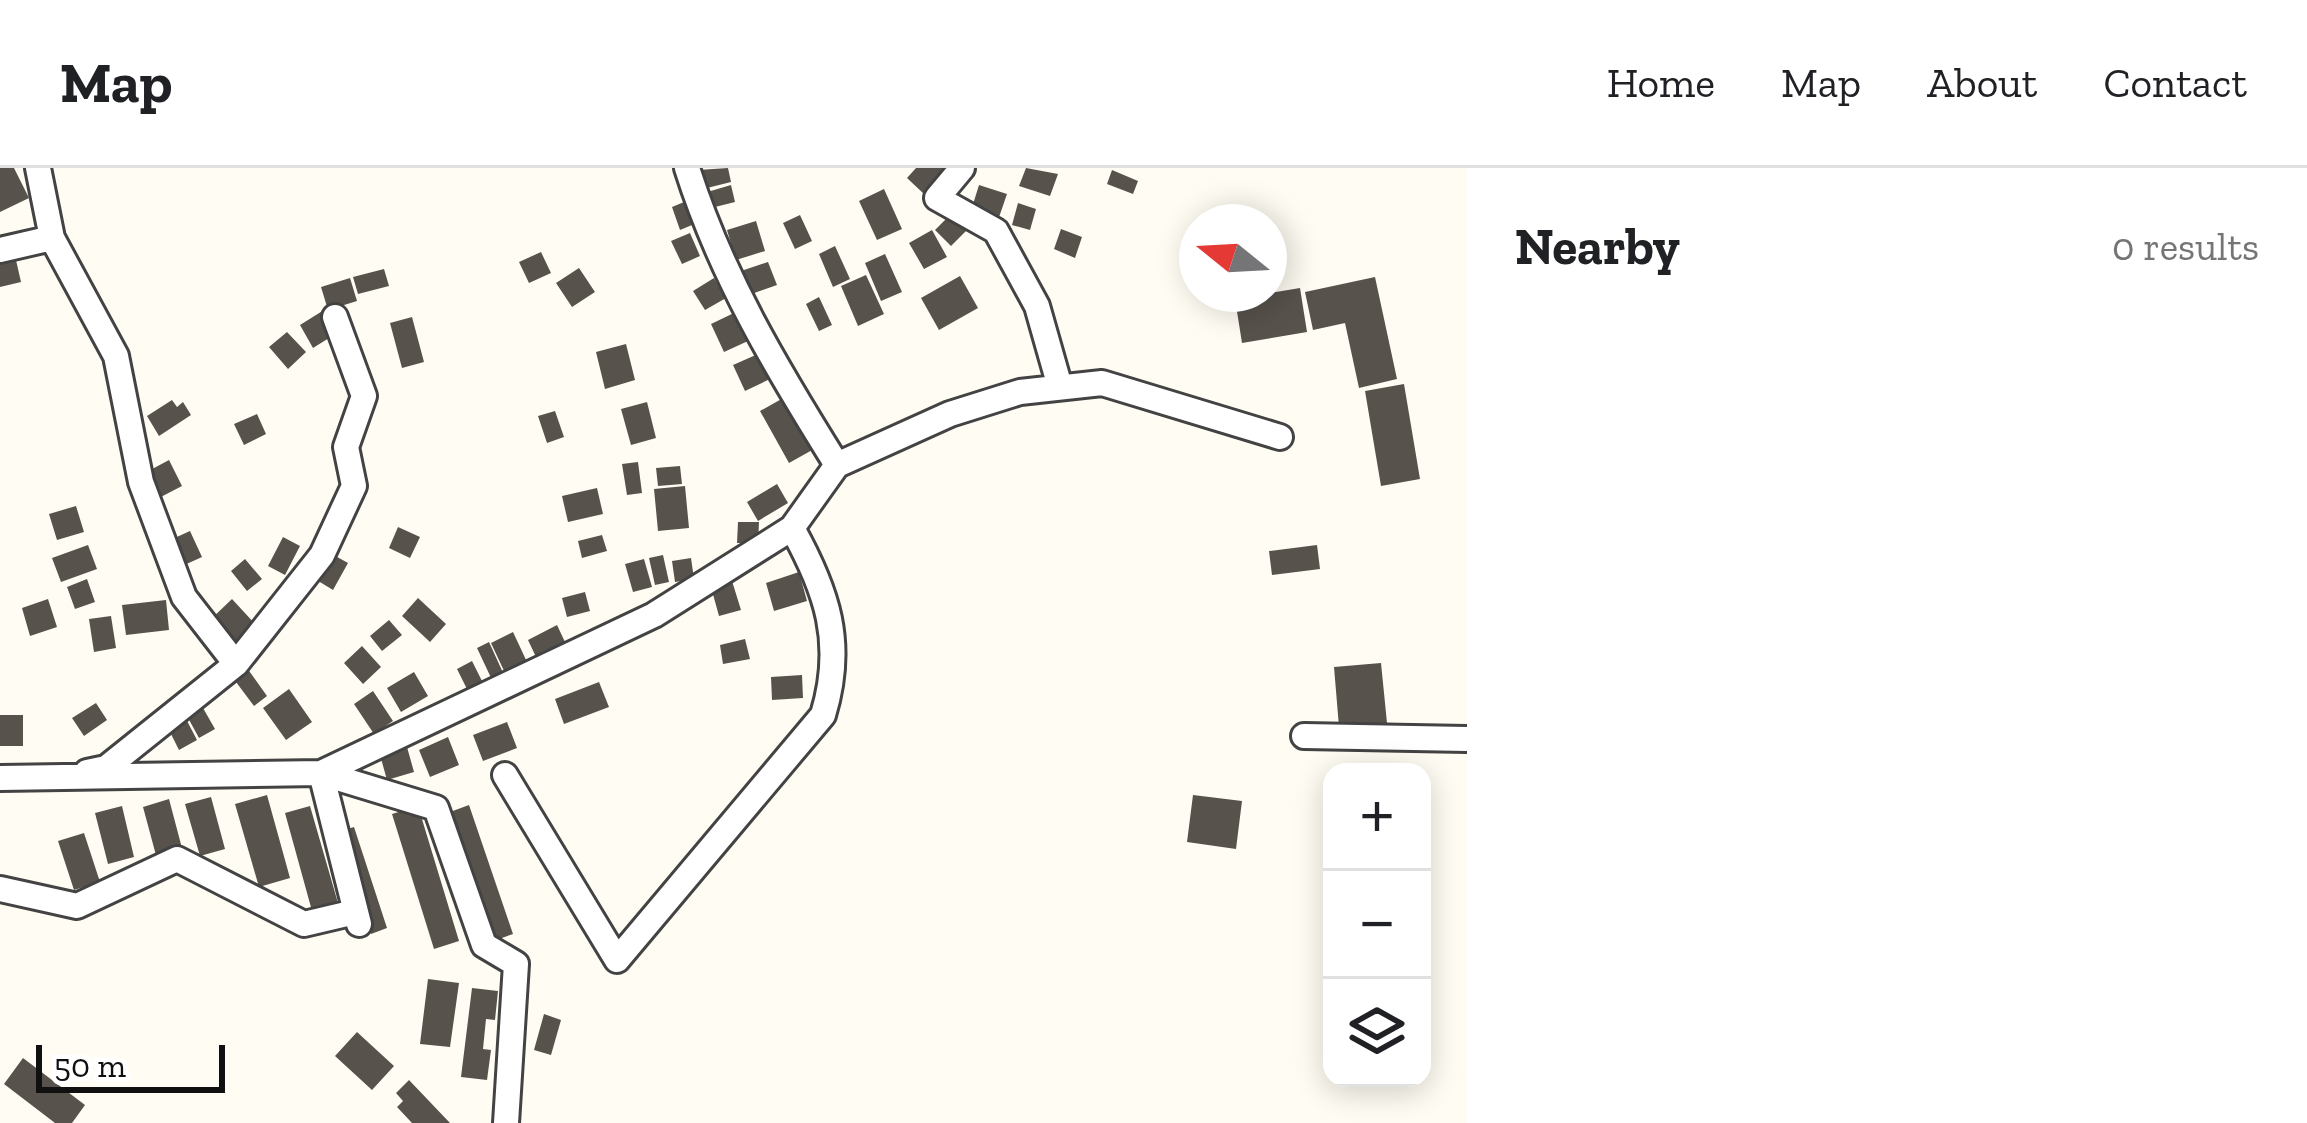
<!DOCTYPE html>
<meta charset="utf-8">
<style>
:root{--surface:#fff;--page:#f2f2f2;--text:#202124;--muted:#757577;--line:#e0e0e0}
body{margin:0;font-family:"Zilla Slab",serif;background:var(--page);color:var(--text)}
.controls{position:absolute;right:36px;bottom:36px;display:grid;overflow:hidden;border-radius:24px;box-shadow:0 6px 30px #0003}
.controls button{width:108px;height:108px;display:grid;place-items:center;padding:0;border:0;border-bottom:3px solid var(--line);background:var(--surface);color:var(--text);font:60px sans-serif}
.compass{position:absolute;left:1179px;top:36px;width:108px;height:108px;border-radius:50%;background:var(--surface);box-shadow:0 6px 30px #0003;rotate:288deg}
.scale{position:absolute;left:36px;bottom:30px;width:189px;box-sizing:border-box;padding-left:12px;border:6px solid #101010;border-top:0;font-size:33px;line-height:42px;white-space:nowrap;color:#101010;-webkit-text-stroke:9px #fff;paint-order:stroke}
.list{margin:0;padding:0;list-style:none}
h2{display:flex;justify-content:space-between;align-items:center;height:156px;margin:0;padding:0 48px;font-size:51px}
h2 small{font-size:39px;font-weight:400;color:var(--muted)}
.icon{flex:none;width:66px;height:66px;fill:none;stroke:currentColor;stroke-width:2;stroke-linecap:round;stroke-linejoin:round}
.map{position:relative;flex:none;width:1467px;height:955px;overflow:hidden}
header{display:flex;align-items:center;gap:72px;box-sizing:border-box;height:168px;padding:0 60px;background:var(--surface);border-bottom:3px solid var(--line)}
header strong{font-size:57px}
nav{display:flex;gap:66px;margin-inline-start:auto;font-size:42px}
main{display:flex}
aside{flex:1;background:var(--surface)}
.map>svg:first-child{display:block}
</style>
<header>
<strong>Map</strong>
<nav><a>Home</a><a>Map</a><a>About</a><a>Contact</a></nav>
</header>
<main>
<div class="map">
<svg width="1467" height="955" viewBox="0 0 1467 955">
<rect width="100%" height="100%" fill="#fffdf3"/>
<path fill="#58524c" d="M0,0H14L29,30L0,44Z
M728,0L731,14L703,21L698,2Z
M916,0H948L924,26L907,10Z
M1026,0L1058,6L1050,28L1019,18Z
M1112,2L1138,13L1133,26L1107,16Z
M731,17L735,34L707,41L704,25Z
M979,17L1007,26L997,55L970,46Z
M884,21L902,61L877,72L859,33Z
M689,32L697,55L680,62L672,39Z
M1018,35L1036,41L1030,62L1012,57Z
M952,45L968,61L951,78L935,62Z
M800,47L812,73L795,81L783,55Z
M756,53L765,83L736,92L727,62Z
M1061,61L1082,69L1075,90L1054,81Z
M932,62L947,89L924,101L909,75Z
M690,65L700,88L682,96L671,73Z
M835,78L850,111L833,119L819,86Z
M541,84L551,105L529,115L519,94Z
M885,86L902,124L881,133L865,95Z
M16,92L21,114L0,119V96Z
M768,94L777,117L746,128L738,104Z
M579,100L595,124L572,139L556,115Z
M384,101L389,118L358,126L353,109Z
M866,107L884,146L858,158L841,118Z
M960,108L978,140L939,162L921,130Z
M1375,109L1397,211L1359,220L1345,155L1313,162L1305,124Z
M350,110L357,133L328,142L321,119Z
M714,110L726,130L705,142L693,123Z
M1300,120L1307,164L1242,175L1235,131Z
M819,129L832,157L819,163L806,136Z
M324,142L337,165L313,180L300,157Z
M736,144L748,173L724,184L711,156Z
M412,149L424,194L402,200L390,155Z
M287,164L306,184L288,201L269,179Z
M626,176L635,212L605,221L596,184Z
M758,186L770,211L745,223L733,197Z
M1404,216L1420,311L1381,318L1365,223Z
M785,229L814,281L789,295L760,243Z
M172,232L177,239L183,234L191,247L159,268L147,248Z
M647,234L656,270L631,277L621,241Z
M555,243L564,269L547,275L538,248Z
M257,246L266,266L244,277L234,256Z
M169,292L182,318L155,332L141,307Z
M638,294L642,325L627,327L622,296Z
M680,298L682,316L658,318L656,300Z
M777,316L788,335L758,353L747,334Z
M685,318L689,360L658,363L654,321Z
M597,320L603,346L568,354L562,328Z
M76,338L84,364L57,372L49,346Z
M738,354H759L758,375H737Z
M398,359L420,369L410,390L389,380Z
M190,363L202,389L180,399L168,373Z
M602,367L607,383L582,390L578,373Z
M283,369L300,378L285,407L268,398Z
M88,377L97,401L61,414L52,390Z
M1317,377L1320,401L1272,407L1269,383Z
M330,385L348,395L333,422L315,411Z
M663,387L669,414L655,417L649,390Z
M691,390L694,411L675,414L672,393Z
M245,391L262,411L247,423L231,403Z
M644,391L652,419L633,424L625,396Z
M799,404L807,433L774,443L766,415Z
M87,411L95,434L75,441L67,419Z
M732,413L741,442L719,448L711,419Z
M585,424L590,443L567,449L562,430Z
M418,430L446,456L430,474L402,448Z
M48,431L57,459L30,468L22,440Z
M232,431L257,458L235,479L210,452Z
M166,432L169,462L126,467L122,437Z
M111,448L116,480L94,484L89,451Z
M389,452L402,467L382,483L370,468Z
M557,457L565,474L536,489L528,472Z
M513,464L527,494L505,505L491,475Z
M745,471L750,491L723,496L720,477Z
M489,474L505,509L493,514L477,480Z
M362,478L381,499L363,516L344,495Z
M472,493L484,517L469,525L457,501Z
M1381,495L1387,555L1339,559L1334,499Z
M247,500L267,528L254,538L233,510Z
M414,504L428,528L401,544L387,520Z
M802,507L803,530L772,532L771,509Z
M599,514L609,539L564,556L555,531Z
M289,521L312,554L286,572L263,540Z
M373,523L393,553L374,566L354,536Z
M96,535L107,552L84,568L72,550Z
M203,540L215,561L199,570L187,548Z
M0,547H23V578H0Z
M185,549L197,572L179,582L167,558Z
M507,554L517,580L483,593L473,567Z
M448,569L459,597L430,609L419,582Z
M407,579L414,604L387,612L380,587Z
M267,627L290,710L259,719L235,636Z
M1193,627L1242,633L1236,681L1187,674Z
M211,629L225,681L200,688L185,636Z
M169,631L183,684L157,691L143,639Z
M469,637L513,766L494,773L450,644Z
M122,638L134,689L108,696L95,645Z
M310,638L338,735L312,743L285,645Z
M418,638L459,773L434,781L392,646Z
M354,659L387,760L371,766L338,664Z
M84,665L100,714L74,722L58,673Z
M428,811L459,815L450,879L420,876Z
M472,820L498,823L495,852L486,851L483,881L491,882L487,912L461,909Z
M544,846L561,852L551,887L534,882Z
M357,864L394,898L372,922L335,888Z
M23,890L85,937L72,955H55L4,916Z
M409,912L450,955H412L397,939L403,933L396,925Z"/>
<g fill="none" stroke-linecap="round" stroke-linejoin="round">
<defs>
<path id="minor" d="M38,0L52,70L116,188L141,314L184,429L236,496
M962,0L937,30L996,63L1037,138L1060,219
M0,82L52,70
M837,297L950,246L1020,224L1102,215L1280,269
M1304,568L1467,571
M87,604L106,600L236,496L322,387L354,318L346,279L364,228L335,149
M505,607L617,792L823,547C845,475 827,423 792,360
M0,610L321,605L654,447L792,360L837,297C777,201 721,108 687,0
M0,721L77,738L177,691L304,756L355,744
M359,756L321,605L436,640L484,777L516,796L506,955"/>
</defs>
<use href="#minor" stroke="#434343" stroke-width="30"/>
<use href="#minor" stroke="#fff" stroke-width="24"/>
</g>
</svg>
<div class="controls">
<button>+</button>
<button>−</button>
<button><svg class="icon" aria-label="layers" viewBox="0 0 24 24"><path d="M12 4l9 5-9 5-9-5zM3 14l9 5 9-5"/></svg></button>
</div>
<svg class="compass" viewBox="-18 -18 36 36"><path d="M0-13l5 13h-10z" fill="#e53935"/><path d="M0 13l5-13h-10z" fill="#757577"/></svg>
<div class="scale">50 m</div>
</div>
<aside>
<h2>Nearby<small>0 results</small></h2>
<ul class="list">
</ul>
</aside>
</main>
